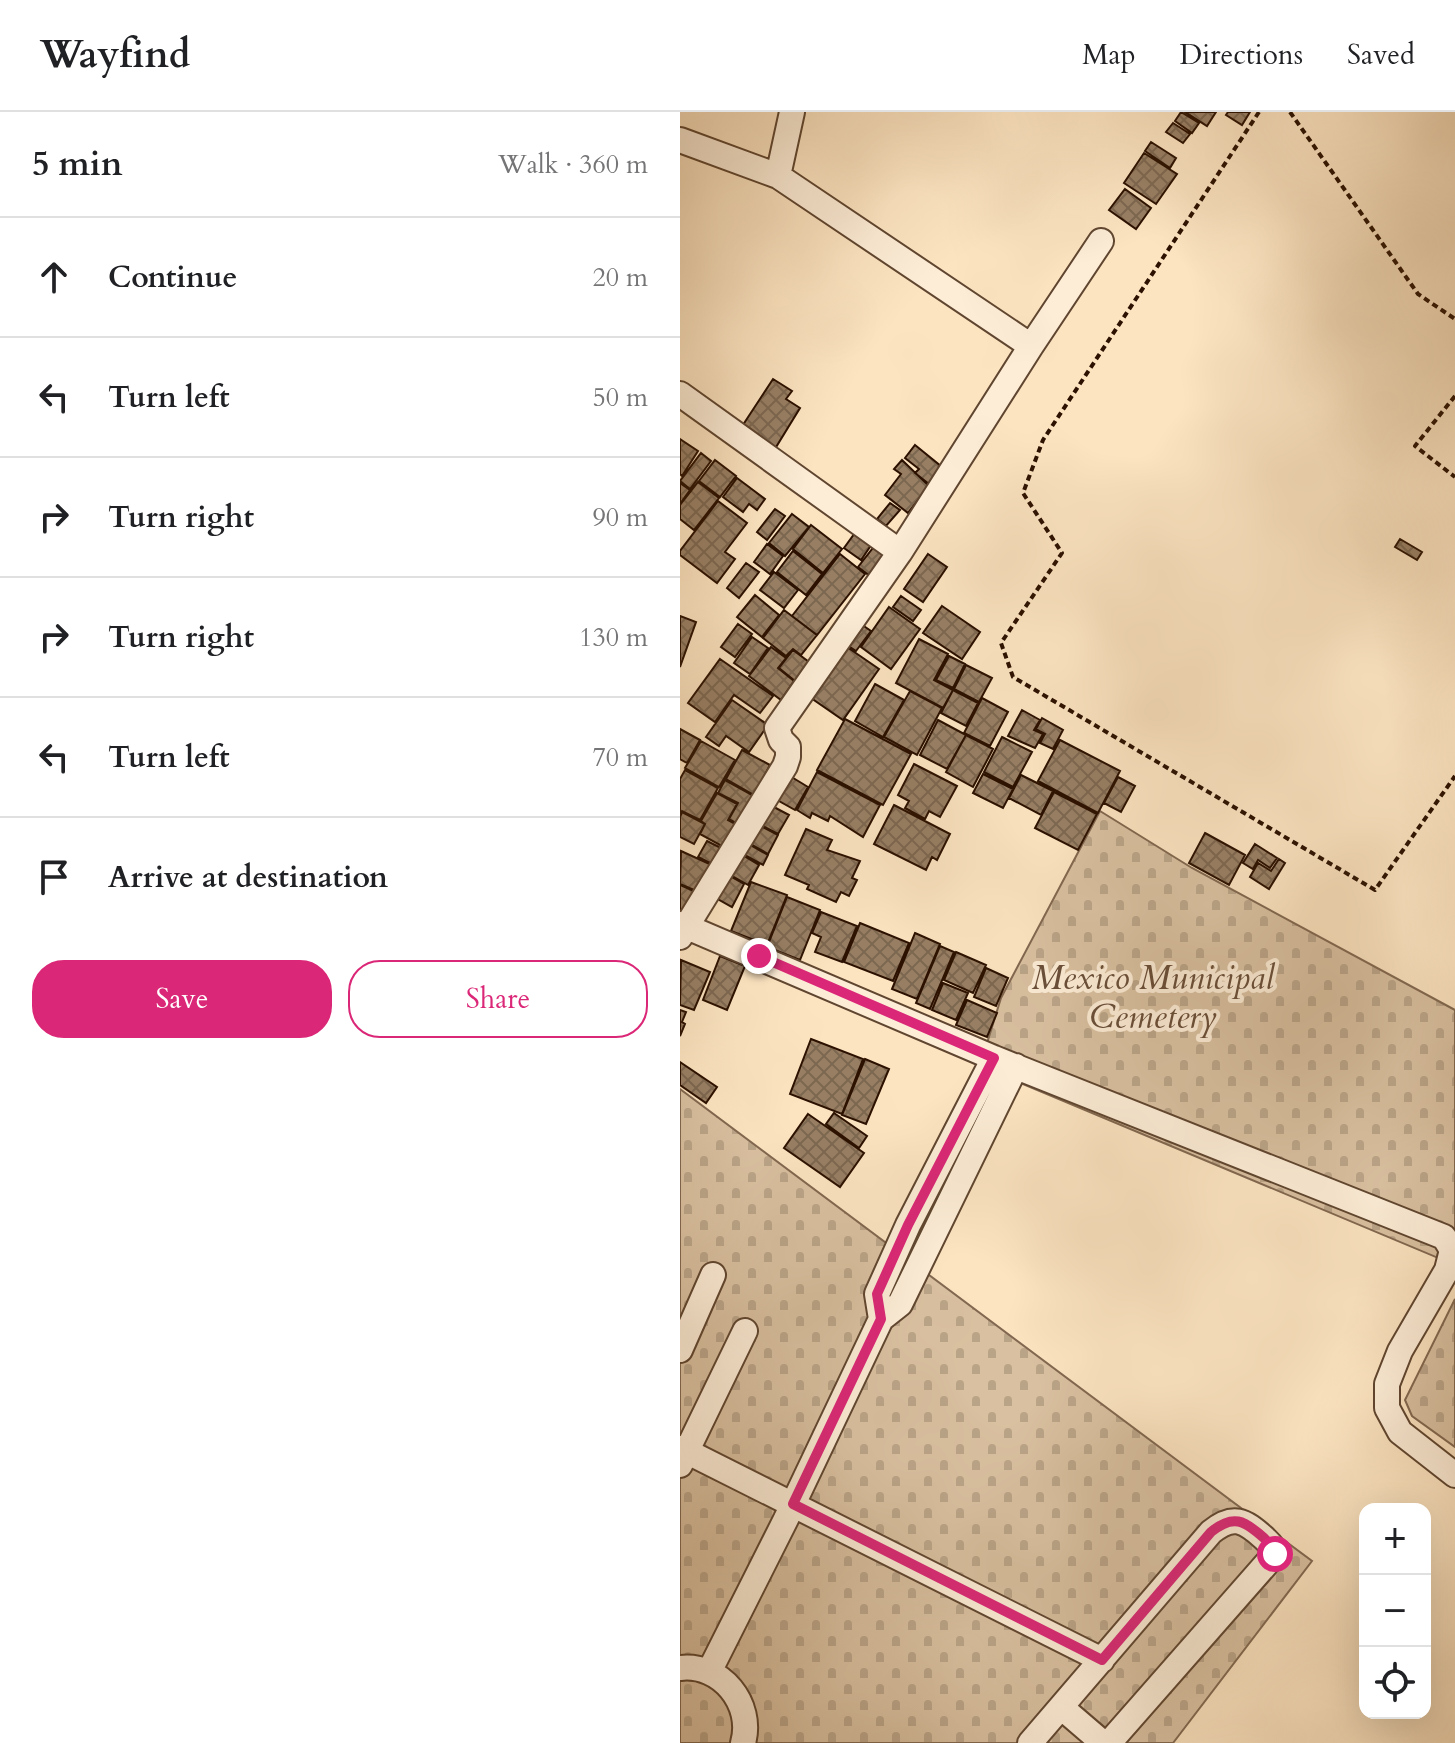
<!DOCTYPE html>
<meta charset="utf-8">
<style>
:root{--surface:#fff;--page:#f2f2f2;--text:#202124;--muted:#757577;--line:#e0e0e0;--accent:#db2777}
body{margin:0;font-family:Cardo,serif;background:var(--page);color:var(--text)}
.controls{position:absolute;right:24px;bottom:24px;display:grid;overflow:hidden;border-radius:16px;box-shadow:0 8px 32px #0002}
.controls button{width:72px;height:72px;display:grid;place-items:center;padding:0;border:0;border-bottom:2px solid var(--line);background:var(--surface);color:var(--text);font:40px sans-serif}
.stop{position:absolute;width:24px;height:24px;margin:-18px;border:6px solid #db2777;border-radius:50%;background:#fff}
.stop.end{background:#db2777;border-color:#fff;box-shadow:0 2px 8px #0008}
.list{margin:0;padding:0;list-style:none}
h2{display:flex;justify-content:space-between;align-items:center;height:104px;margin:0;padding:0 32px;font-size:34px}
h2 small{font-size:26px;font-weight:400;color:var(--muted)}
.list li{display:grid;grid-template-columns:52px 1fr auto;gap:24px;align-items:center;box-sizing:border-box;height:120px;padding:0 32px;border-top:2px solid var(--line)}
.list b{display:block;font-size:30px;white-space:nowrap}
.list em{font-size:26px;font-style:normal;color:var(--muted)}
.actions{display:flex;gap:16px;padding:24px 32px}
.actions a{flex:1;padding:18px 0;border:2px solid var(--accent);border-radius:32px;text-align:center;font-size:28px;color:var(--accent)}
.actions .main{background:var(--accent);color:#fff}
.icon{flex:none;width:44px;height:44px;fill:none;stroke:currentColor;stroke-width:2;stroke-linecap:round;stroke-linejoin:round}
.map{position:relative;flex:none;width:775px;height:1631px;overflow:hidden}
header{display:flex;align-items:center;gap:48px;box-sizing:border-box;height:112px;padding:0 40px;background:var(--surface);border-bottom:2px solid var(--line)}
header strong{font-size:38px}
nav{display:flex;gap:44px;margin-inline-start:auto;font-size:28px}
main{display:flex}
aside{flex:1;background:var(--surface)}
.map>svg:first-child{display:block}
</style>
<header>
<strong>Wayfind</strong>
<nav><a>Map</a><a>Directions</a><a>Saved</a></nav>
</header>
<main>
<aside>
<h2>5 min<small>Walk · 360 m</small></h2>
<ul class="list">
<li><svg class="icon" aria-label="ahead" viewBox="0 0 24 24"><path d="M12 20V5M6 11l6-6 6 6"/></svg><div><b>Continue</b></div><em>20 m</em></li>
<li><svg class="icon" aria-label="left" viewBox="0 0 24 24"><path d="M17 20v-9H6M10 6l-5 5 5 5"/></svg><div><b>Turn left</b></div><em>50 m</em></li>
<li><svg class="icon" aria-label="right" viewBox="0 0 24 24"><path d="M7 20v-9h11M14 6l5 5-5 5"/></svg><div><b>Turn right</b></div><em>90 m</em></li>
<li><svg class="icon" aria-label="right" viewBox="0 0 24 24"><path d="M7 20v-9h11M14 6l5 5-5 5"/></svg><div><b>Turn right</b></div><em>130 m</em></li>
<li><svg class="icon" aria-label="left" viewBox="0 0 24 24"><path d="M17 20v-9H6M10 6l-5 5 5 5"/></svg><div><b>Turn left</b></div><em>70 m</em></li>
<li><svg class="icon" aria-label="arrive" viewBox="0 0 24 24"><path d="M6 21V4h12l-3 4 3 4H6"/></svg><div><b>Arrive at destination</b></div></li>
</ul>
<div class="actions"><a class="main">Save</a><a>Share</a></div>
</aside>
<div class="map">
<svg width="775" height="1631" viewBox="0 0 775 1631">
<defs>
<pattern id="cemetery-stones" width="16" height="16" patternUnits="userSpaceOnUse" patternTransform="scale(2)"><rect width="16" height="16" fill="#d9c0a0"/><path d="M2 7V4a2 2 0 0 1 4 0v3zM10 15v-3a2 2 0 0 1 4 0v3z" fill="#baa488"/></pattern>
<pattern id="building-cross-hatch" width="8" height="8" patternUnits="userSpaceOnUse" patternTransform="scale(2)"><rect width="8" height="8" fill="#987f64"/><path d="M0 0l8 8M0 8l8-8" fill="none" stroke="#7c6750"/></pattern>
</defs>
<rect width="100%" height="100%" fill="#fce4c1"/>
<filter id="stains"><feTurbulence type="fractalNoise" baseFrequency=".0025" numOctaves="4"/><feColorMatrix values="0 0 0 0 .2 0 0 0 0 .09 0 0 0 0 .02 0 0 0 .5 -.17"/></filter>
<radialGradient id="worn" r=".72"><stop offset=".6" stop-color="#630" stop-opacity="0"/><stop offset="1" stop-color="#630" stop-opacity=".3"/></radialGradient>
<path fill="url(#cemetery-stones)" stroke="#826850" stroke-width="2" d="M420,699L512,756L775,898V1153L300,954L321,886Z
M0,977L632,1449L493,1631H0Z
M775,1187V1335L732,1304L725,1288Z"/>
<path fill="url(#building-cross-hatch)" stroke="#2c1100" stroke-width="2" d="M501,0L519,11L512,21L495,9Z
M505,0H536L527,14Z
M548,0H570L562,13L546,3Z
M493,11L510,22L503,31L486,20Z
M471,30L496,46L490,56L465,39Z
M464,41L497,62L476,92L444,71Z
M445,77L471,96L456,117L429,98Z
M93,267L112,279L106,287L120,296L93,340L59,319Z
M0,327L18,339L2,364L0,362Z
M235,333L262,355L249,372L235,361L239,357L225,346Z
M21,341L31,349L10,377L0,369Z
M35,348L56,364L40,385L19,369Z
M222,348L249,374L228,401L205,383L221,362L214,357Z
M57,366L85,387L77,398L69,392L63,400L43,385Z
M18,370L39,386L14,418L0,407V393Z
M0,371L10,378L0,392Z
M38,389L67,411L45,440L55,447L37,471L0,443V439Z
M210,391L220,398L206,414L197,407Z
M95,397L105,404L87,428L77,420Z
M112,402L129,415L105,444L89,431Z
M131,413L162,437L143,461L113,437Z
M180,414L196,426L181,448L164,436Z
M200,427L212,437L190,464L178,455Z
M720,427L742,440L737,448L715,435Z
M87,432L103,444L90,462L74,450Z
M113,439L142,462L126,483L97,460Z
M160,442L185,462L137,523L112,504Z
M248,442L267,455L243,490L224,477Z
M66,451L79,460L59,486L47,476Z
M94,460L118,478L104,496L80,478Z
M75,483L99,503L82,525L57,505Z
M221,484L241,498L233,509L213,495Z
M262,494L300,520L282,547L243,521Z
M209,495L240,517L211,557L181,535Z
M104,498L137,523L121,543L113,537L106,544L83,526Z
M0,504L16,510L0,555Z
M175,508L191,519L176,539L161,529Z
M58,512L72,522L55,545L41,535Z
M72,525L88,536L70,562L54,551Z
M239,527L268,542L254,568L273,578L263,596L216,571Z
M91,535L106,546L98,556L114,569L101,588L69,564Z
M167,535L199,557L163,608L131,586Z
M113,538L129,550L115,569L99,556Z
M269,544L285,552L273,576L256,568Z
M40,547L93,584L80,601L54,583L35,610L8,591Z
M286,553L312,566L299,590L274,577Z
M195,572L224,588L203,625L175,609Z
M273,578L298,591L286,614L261,601Z
M230,579L262,596L237,643L204,625Z
M302,586L328,600L310,634L284,621Z
M52,588L88,613L69,640L46,624L39,634L26,625Z
M342,598L360,608L354,618L363,622L355,636L328,624Z
M362,606L383,618L373,637L360,631L365,622L356,617Z
M165,607L231,642L203,693L137,658Z
M258,608L286,623L267,657L240,643Z
M0,617L20,628L7,651L0,647Z
M286,623L313,637L293,675L266,660Z
M322,625L352,640L333,675L304,660Z
M380,628L440,659L418,701L358,669Z
M21,629L55,648L39,675L5,656Z
M62,638L90,653L74,683L46,667Z
M234,652L277,674L260,705L249,699L245,707L225,696L229,689L218,683Z
M5,658L38,676L20,708L2,699L0,703V667Z
M137,660L200,693L183,725L150,704L148,709L132,701L130,706L117,698Z
M105,661L128,675L115,698L92,685Z
M303,662L333,677L323,696L293,681Z
M341,663L373,679L361,703L329,686Z
M438,665L455,674L441,700L424,691Z
M45,668L74,684L58,712L49,707L58,691L38,681Z
M374,680L417,702L398,738L355,716Z
M37,681L57,692L48,708L61,715L49,738L20,722L25,712L21,709Z
M90,693L109,703L98,722L79,712Z
M214,693L270,722L257,748L252,745L246,758L194,732Z
M2,700L25,712L14,732L0,725V705Z
M79,713L98,723L88,742L69,731Z
M126,717L152,728L147,738L180,749L172,766L177,768L169,784L161,780L156,790L127,777L129,773L105,763Z
M525,721L565,743L549,773L509,751Z
M27,729L47,739L38,755L18,745Z
M65,730L88,743L83,753L59,740Z
M575,732L597,746L590,756L578,748L573,757L563,751Z
M1,739L34,754L21,781L0,772Z
M59,741L79,753L68,773L47,761Z
M599,747L605,751L589,777L570,765L578,751L591,759Z
M48,763L64,772L52,795L36,786Z
M71,770L107,783L87,833L51,819Z
M0,773L16,780L5,802L0,800Z
M107,785L140,798L120,848L87,835Z
M141,800L177,814L162,850L135,840L141,825L132,821Z
M180,811L229,831L213,869L164,850Z
M235,821L260,832L237,887L212,877Z
M260,834L274,840L250,897L236,891Z
M276,840L306,853L293,881L264,868Z
M40,844L65,854L47,898L23,888Z
M1,848L30,860L14,898L0,893Z
M306,856L328,866L316,894L294,885Z
M263,871L288,881L276,908L252,898Z
M287,888L317,901L307,925L276,913Z
M0,898L6,900L2,910L5,912L0,924Z
M131,927L183,947L162,1002L110,982Z
M185,947L209,957L186,1012L162,1003Z
M0,950L37,975L26,991L0,973Z
M154,1001L187,1024L179,1036L146,1012Z
M128,1002L184,1041L160,1075L104,1036Z"/>
<g fill="none" stroke-linecap="round" stroke-linejoin="round">
<defs>
<path id="minor" d="M112,0L98,64L351,234
M0,28L98,64
M0,282L220,440L97,616L101,628L108,635V645L105,654L0,825
M220,440L351,234L421,129
M0,812L314,946L764,1125L772,1138L767,1158L720,1239L707,1272V1296L720,1320L775,1363
M201,1207L197,1182L228,1113L314,946
M0,1238L33,1163
M0,1336L422,1548
M0,1353L65,1219
M0,1556C41,1551 74,1592 63,1631
M29,1560L106,1407L201,1207L220,1192L336,954
M381,1595L423,1631
M350,1631L531,1420C553,1402 564,1408 584,1426C590,1432 593,1434 595,1442L429,1631"/>
</defs>
<use href="#minor" stroke="#604630" stroke-width="28"/>
<path stroke="#2c1100" stroke-width="4" stroke-dasharray="6 4" stroke-linecap="butt" d="M579,0L363,328L343,381L382,441L321,531L333,565L695,778L775,664
M610,0L738,182L775,207
M775,284L735,334L775,365"/>
<use href="#minor" stroke="#fdedd7" stroke-width="24"/>
</g>
<g fill="none" stroke-linecap="round" stroke-linejoin="round">
<path stroke="#db2777" stroke-width="10" d="M79,844L314,946L228,1113L197,1182L201,1207L113,1392L422,1548L531,1420C553,1402 564,1408 584,1426C590,1432 593,1434 595,1442"/>
</g>
<g text-anchor="middle" stroke-width="8" stroke-linejoin="round" paint-order="stroke">
<g font-size="34" font-style="italic" fill="#694e38" stroke="#fdedd7">
<text x="473" y="877">Mexico Municipal<tspan x="473" dy="39">Cemetery</tspan></text>
</g>
</g>
<rect width="100%" height="100%" filter="url(#stains)"/>
<rect width="100%" height="100%" fill="url(#worn)"/>
</svg>
<div class="controls">
<button>+</button>
<button>−</button>
<button><svg class="icon" aria-label="locate" viewBox="0 0 24 24"><circle cx="12" cy="12" r="6"/><path d="M12 2v4M12 18v4M2 12h4M18 12h4"/></svg></button>
</div>
<div class="stop" style="left:595px;top:1442px"></div>
<div class="stop end" style="left:79px;top:844px"></div>
</div>
</main>
